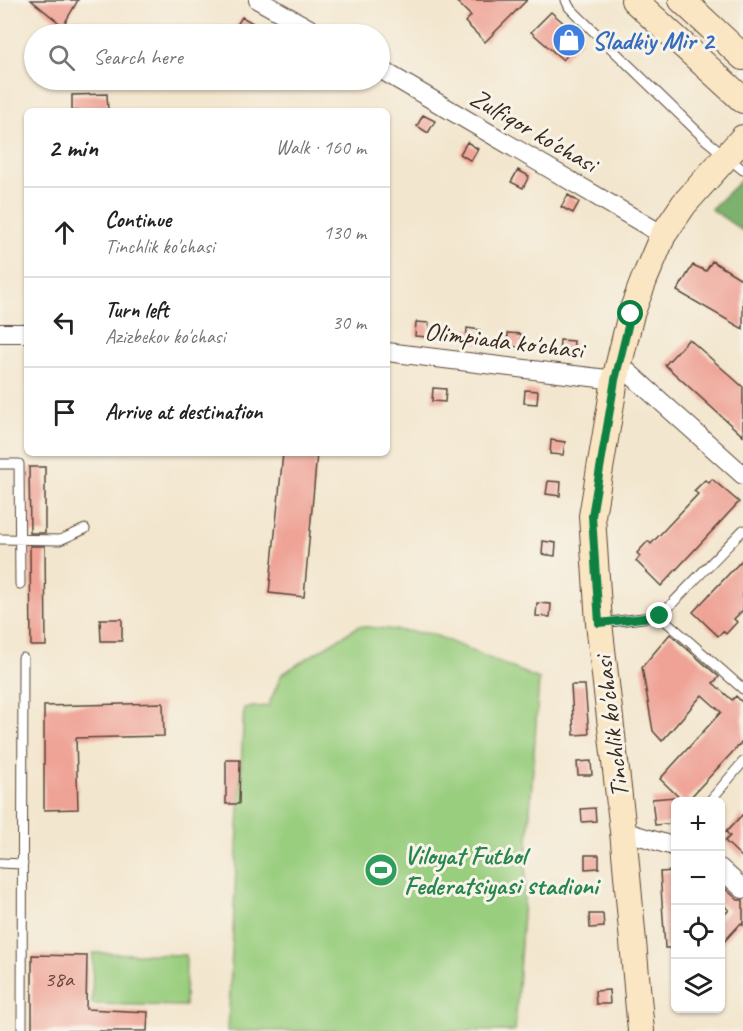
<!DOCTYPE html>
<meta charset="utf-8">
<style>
:root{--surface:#fff;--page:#f6f6f6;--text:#222;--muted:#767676;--line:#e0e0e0}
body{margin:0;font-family:Caveat,sans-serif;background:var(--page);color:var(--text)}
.controls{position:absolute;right:18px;bottom:18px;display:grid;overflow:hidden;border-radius:9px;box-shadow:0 2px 4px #0004}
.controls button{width:54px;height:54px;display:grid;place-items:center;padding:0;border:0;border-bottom:2px solid var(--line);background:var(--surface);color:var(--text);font:30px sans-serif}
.stop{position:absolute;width:18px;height:18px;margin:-14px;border:4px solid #0b8043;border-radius:50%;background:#fff}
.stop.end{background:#0b8043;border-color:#fff;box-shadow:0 2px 6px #0008}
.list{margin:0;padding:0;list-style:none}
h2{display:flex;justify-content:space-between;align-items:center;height:78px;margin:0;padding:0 24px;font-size:26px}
h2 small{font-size:20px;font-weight:400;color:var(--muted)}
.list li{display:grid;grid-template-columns:39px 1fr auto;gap:18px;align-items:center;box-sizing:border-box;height:90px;padding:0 24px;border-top:2px solid var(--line)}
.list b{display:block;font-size:22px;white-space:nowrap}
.list p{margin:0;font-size:20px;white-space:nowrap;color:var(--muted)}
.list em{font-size:20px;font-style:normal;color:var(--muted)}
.icon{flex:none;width:33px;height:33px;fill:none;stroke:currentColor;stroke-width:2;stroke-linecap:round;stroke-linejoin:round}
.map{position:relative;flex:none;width:743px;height:1031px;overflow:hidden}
.search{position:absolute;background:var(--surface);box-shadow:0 2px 4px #0004;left:24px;top:24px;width:366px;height:66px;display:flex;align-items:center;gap:15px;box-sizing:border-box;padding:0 21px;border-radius:33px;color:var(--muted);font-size:22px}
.panel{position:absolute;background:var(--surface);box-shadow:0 2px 4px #0004;left:24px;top:108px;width:366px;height:348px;border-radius:9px}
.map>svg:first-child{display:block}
</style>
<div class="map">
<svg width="743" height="1031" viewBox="0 0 743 1031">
<rect width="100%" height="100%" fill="#f7f3e8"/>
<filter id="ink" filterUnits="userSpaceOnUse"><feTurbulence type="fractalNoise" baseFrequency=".0167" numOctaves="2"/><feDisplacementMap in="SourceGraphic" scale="12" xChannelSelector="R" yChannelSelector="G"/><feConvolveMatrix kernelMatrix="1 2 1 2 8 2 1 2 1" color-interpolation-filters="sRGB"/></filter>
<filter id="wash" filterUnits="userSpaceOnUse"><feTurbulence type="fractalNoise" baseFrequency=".008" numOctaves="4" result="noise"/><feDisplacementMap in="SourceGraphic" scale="24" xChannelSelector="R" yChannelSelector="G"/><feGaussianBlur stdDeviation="1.35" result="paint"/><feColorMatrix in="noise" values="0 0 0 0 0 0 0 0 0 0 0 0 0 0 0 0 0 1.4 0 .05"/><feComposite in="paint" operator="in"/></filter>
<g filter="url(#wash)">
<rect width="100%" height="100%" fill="#f3e6ce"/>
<path fill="#9ace7f" stroke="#6a7c4e" stroke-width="1.5" d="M359,626L432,634L539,679L515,1031H228L244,708L268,706L282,674Z
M93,953L186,955L185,1006L92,1004Z"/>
<path fill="#7bb16e" stroke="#5b6e46" stroke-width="1.5" d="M742,179L743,180V231L711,209Z"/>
<g id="blocks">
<path fill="#efa396" d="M31,0H78L63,26Z
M455,0H527L485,42L465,22L471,16Z
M551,12L582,39L563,60L531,32Z
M242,17L253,23L247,34L235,28Z
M107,94L108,111H72V95Z
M423,115L435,121L428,133L417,126Z
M467,142L478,149L471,161L460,154Z
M518,170L529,176L523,188L511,182Z
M568,195L579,202L573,213L561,207Z
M712,261L743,280V329L677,291L693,265L706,271Z
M416,322L429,323L428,337L415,336Z
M467,328L480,330L479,343L466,342Z
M508,333L521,334L520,347L507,346Z
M689,339L743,387V436L665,365Z
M560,340L574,341L573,354L559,353Z
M433,388L446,389L445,402L432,401Z
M525,390L538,391L537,404L524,403Z
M551,440L565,442L563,455L550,454Z
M283,453H317L304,597L269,593Z
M29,467H45V533H30Z
M712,479L739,502L661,586L636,561L640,556L637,553L648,541L651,544L698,494L694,491L705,480L709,483Z
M548,481L561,482L560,496L546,494Z
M543,541L556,543L555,556L542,554Z
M30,546H45L46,646H31Z
M743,559V610L734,619L737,622L726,634L723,631L718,636L693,612Z
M537,603L551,604L550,617L536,616Z
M100,619H122V641H101Z
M670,634L719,677L713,683L732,700L736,696L743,703V741L687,801H683L660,779L721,712L702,695L662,741L653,731L642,667Z
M571,685H585L589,734L574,735Z
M163,703L164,736L76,738L78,809L44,810V706Z
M226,760H240L239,804H226Z
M591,761L592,775H578L577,762Z
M675,797V823L655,825L652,799Z
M595,808L596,821L582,822L581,809Z
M743,814V858L725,841L730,836L726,832Z
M585,855H599V868L585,869Z
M675,871V948H665L660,872Z
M720,884L738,900H743V925L741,923L720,946V919L729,910L720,902Z
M589,914H603L604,927L590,928Z
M32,955L87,956L86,1009L148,1012L147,1031H32Z
M609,990L610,1004H596L595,991Z"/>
</g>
</g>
<g filter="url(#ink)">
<use href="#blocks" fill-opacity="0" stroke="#574638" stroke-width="1.5"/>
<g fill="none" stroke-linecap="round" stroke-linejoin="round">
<defs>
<path id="lane" d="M566,0L569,7L580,18L706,140L743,170
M0,464H19L20,584
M0,539L60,540L85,529
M660,616L743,530
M601,623L660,616L743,689
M709,802L743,762
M0,863L23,864
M22,1031L23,658"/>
<path id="street" d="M258,0L319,34
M380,69L663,235
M0,333H27
M387,352L615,380
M618,363L743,475
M623,831L676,847
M720,868L743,889"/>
<path id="secondary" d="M634,0L743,100
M682,0L743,57
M641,1031L623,831L599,623L592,516L615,380L631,314L644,280L663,235L684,204L743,138"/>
</defs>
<use href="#lane" stroke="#574638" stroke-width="11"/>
<use href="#street" stroke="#574638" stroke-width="20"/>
<use href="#secondary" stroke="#574638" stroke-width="28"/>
<use href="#lane" stroke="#fff" stroke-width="9"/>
<use href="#street" stroke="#fff" stroke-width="18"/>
<use href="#secondary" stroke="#fbe6c4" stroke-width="26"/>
</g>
</g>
<g fill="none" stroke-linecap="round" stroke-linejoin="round" filter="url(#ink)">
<path stroke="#0b8043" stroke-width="8" d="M631,314L615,380L592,516L599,623L660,616"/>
</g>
<defs>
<symbol id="shop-disc" viewBox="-11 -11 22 22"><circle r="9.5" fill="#3f7fe0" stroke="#f7f3e8"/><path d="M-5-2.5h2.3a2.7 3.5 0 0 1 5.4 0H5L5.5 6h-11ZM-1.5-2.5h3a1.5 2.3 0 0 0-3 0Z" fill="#fff"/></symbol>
<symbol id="stadium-disc" viewBox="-11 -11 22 22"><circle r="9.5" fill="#2e9e5b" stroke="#f7f3e8"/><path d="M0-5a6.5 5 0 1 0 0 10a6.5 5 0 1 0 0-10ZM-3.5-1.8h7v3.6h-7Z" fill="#fff"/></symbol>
</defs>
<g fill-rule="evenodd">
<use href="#shop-disc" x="550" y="21" width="38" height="38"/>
<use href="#stadium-disc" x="362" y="851" width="38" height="38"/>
</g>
<g text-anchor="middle" stroke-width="6" stroke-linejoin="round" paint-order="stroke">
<g font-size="22" fill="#68483c">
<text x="59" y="986">38a</text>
</g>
<g font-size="26" font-weight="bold" fill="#366cbe" stroke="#f7f3e8" text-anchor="start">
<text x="592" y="49">Sladkiy Mir 2</text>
</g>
<g font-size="26" fill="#3b2a1e" stroke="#f7f3e8">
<text transform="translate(534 130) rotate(30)" y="9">Zulfiqor ko'chasi</text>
<text transform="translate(504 340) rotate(7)" y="9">Olimpiada ko'chasi</text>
<text transform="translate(611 727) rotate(-97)" y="9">Tinchlik ko'chasi</text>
</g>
<g font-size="26" font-weight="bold" fill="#27864d" stroke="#f7f3e8" text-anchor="start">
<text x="404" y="864">Viloyat Futbol<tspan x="404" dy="30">Federatsiyasi stadioni</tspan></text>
</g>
</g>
</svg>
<div class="controls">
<button>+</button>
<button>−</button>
<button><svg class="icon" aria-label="locate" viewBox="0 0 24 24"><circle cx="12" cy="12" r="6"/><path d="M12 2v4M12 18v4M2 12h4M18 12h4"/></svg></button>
<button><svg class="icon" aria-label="layers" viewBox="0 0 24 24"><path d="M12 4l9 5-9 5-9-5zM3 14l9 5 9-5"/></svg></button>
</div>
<div class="stop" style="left:631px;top:314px"></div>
<div class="stop end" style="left:660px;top:616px"></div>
<div class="search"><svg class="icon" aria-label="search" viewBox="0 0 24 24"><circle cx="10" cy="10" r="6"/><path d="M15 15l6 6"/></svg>Search here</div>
<section class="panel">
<h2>2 min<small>Walk · 160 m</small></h2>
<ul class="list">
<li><svg class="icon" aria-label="ahead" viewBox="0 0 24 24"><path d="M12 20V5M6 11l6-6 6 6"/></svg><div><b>Continue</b><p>Tinchlik ko'chasi</p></div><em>130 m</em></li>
<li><svg class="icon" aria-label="left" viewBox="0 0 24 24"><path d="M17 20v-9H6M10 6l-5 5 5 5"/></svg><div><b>Turn left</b><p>Azizbekov ko'chasi</p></div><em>30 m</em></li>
<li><svg class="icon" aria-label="arrive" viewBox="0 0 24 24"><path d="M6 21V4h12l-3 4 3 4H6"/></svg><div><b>Arrive at destination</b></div></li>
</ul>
</section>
</div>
